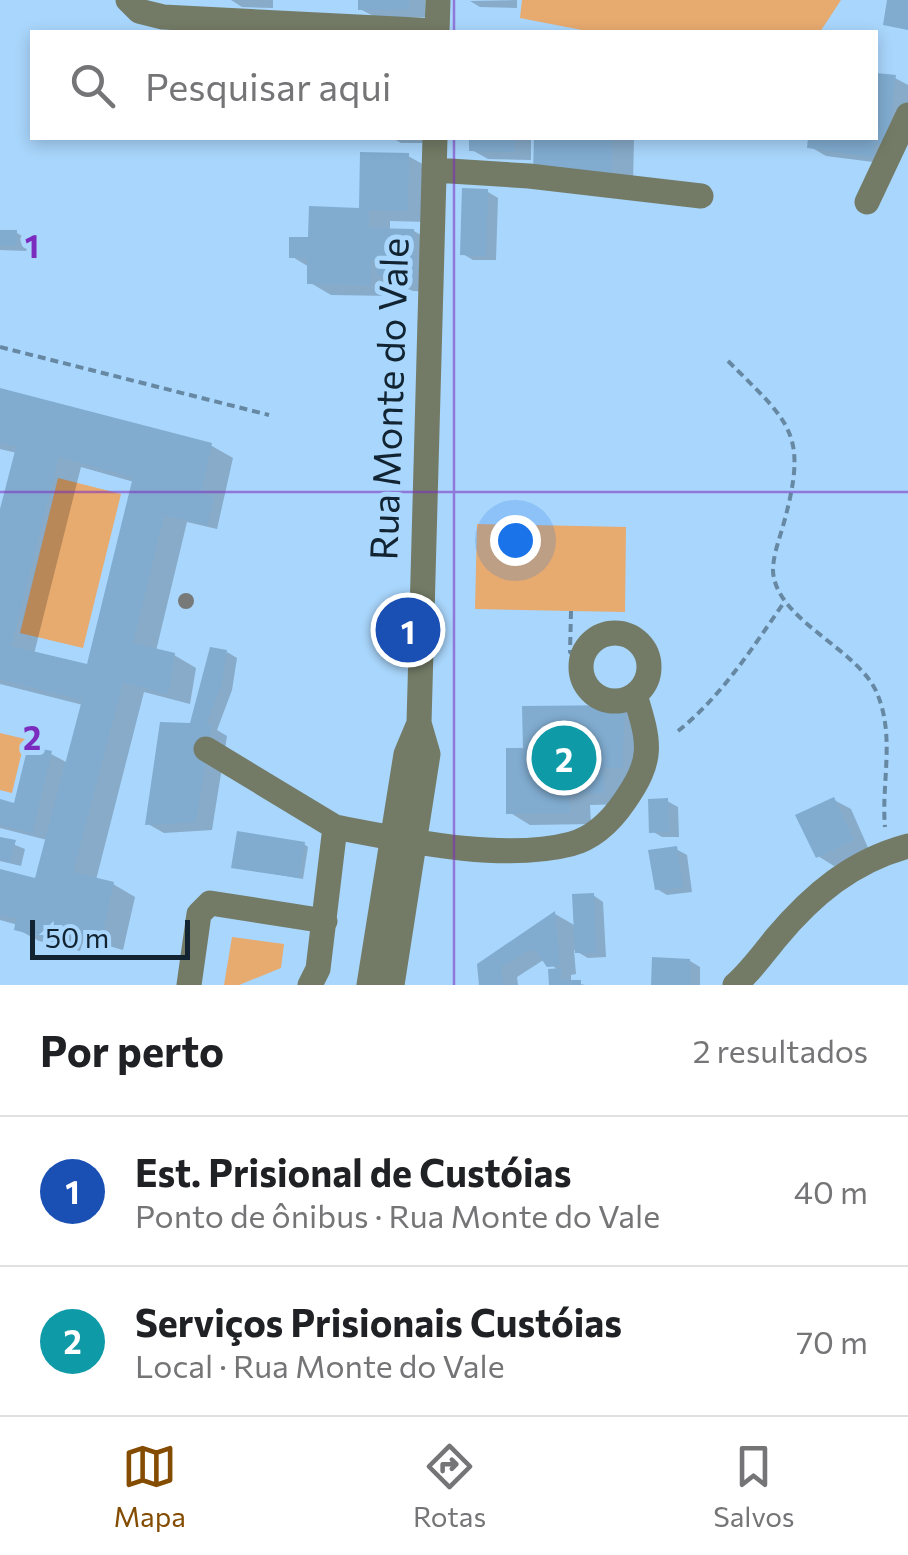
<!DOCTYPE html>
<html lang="pt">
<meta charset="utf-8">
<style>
:root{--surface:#fff;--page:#f6f6f6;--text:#202124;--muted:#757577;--line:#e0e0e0;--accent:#844c00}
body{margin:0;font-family:Commissioner,sans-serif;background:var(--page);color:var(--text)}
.scale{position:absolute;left:30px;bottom:25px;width:160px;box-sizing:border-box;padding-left:10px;border:5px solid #122432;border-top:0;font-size:28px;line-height:35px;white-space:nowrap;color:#122432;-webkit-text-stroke:8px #a9d6fc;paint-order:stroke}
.you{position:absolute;left:515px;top:540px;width:35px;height:35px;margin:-25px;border:8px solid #fff;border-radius:50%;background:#1a73e8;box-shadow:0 0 0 15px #1a73e833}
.badge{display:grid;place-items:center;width:65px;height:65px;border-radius:50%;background:var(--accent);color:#fff;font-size:32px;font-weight:700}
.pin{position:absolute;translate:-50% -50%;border:5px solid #fff;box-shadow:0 2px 10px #0006}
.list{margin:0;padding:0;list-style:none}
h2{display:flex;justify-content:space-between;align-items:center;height:130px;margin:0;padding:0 40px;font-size:42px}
h2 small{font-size:32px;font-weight:400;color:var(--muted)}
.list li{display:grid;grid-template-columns:65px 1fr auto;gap:30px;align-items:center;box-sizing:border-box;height:150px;padding:0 40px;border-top:2px solid var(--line)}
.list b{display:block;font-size:38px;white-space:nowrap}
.list p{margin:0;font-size:32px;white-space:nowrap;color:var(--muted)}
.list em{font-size:32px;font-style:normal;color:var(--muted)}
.icon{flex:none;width:55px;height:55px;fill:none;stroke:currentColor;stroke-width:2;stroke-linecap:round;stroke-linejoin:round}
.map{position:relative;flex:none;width:908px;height:985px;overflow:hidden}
.search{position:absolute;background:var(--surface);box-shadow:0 5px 15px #0003;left:30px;right:30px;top:30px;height:110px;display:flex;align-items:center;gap:25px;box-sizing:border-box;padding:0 35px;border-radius:0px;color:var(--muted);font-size:38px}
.sheet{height:430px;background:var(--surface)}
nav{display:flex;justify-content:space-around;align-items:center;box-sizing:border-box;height:140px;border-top:2px solid var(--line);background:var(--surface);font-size:28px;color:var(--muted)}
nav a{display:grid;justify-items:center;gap:5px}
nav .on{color:var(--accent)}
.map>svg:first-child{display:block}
</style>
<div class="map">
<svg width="908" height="985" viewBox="0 0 908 985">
<rect width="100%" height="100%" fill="#a9d6fc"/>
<path fill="#e7aa6f" d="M522,0H841L820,32H592L520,18Z
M58,478L121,494L83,648L20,633Z
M477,524L626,527L625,612L475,609Z
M0,733L25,739L12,793L0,790Z
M232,937L284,944L281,968L239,985H224Z"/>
<path fill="#0003" fill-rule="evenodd" d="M231,0H273V8L242,7Z
M360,0H425V17L377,18L360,9Z
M517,0V8L480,7L470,1Z
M468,30H505L509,32H468Z
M876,75L895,78L908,85V115L889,164L826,156L809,146L811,138H876Z
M392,138H424V143H401Z
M472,138H634L633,185L536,139H531V160L488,159L472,150Z
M408,156L430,168L429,222L390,221V231H414L436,244L435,292L413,291L392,282V296L331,295L309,282V267L291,256L311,240L362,210Z
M488,192L498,198L496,260H473L463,254Z
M0,232L17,233L27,239V251L0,250Z
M0,391L212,446L233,458L217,529L187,522L156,651L174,655L196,668L190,704L144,692L96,880L113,884L135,897L123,950L84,939L80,951L39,941L17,929L18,925L0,920V871L37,881L47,840L0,828V802L16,806L51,754L68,763L83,705L0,684V519L17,453L0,449ZM81,467L134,482L89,667L34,654Z
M227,652L237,658L232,690L217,730L227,736L212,830L164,833L148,824Z
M625,708L647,720L625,804L590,805L591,824L530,825L509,812L526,750Z
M834,800L851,809L869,850L834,866L818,856Z
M667,801L678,807L679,837H662L652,831Z
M0,839L25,849L21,866L0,861Z
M304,844L308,847L303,879L234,867Z
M676,849L687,855L692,892L667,895L657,889Z
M593,895L603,902L606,957L588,958L574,950L576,974L571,975V982L585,985H551L559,971L545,959L517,977L518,985H481L555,914L576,926Z
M690,961L700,967V985H654Z"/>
<path fill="#81acd0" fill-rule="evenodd" d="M358,0H409V9L358,10Z
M887,0H908V30L883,25Z
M876,73L896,75L887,145L875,143L873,157L807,148L808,138H876Z
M469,138H515V152L469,151Z
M534,138H612V174L533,172Z
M360,152L409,153L408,211L369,210V228L414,229V280H388V276L377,275V261H371V285L307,284V258H289V237H308L309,206L359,208Z
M462,188L488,189L486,256L460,255Z
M0,230H17V246H0Z
M0,388L212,443L201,493L214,496L207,525L164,515L133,643L175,653L168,694L123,682L73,872L114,882L101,940L62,929L58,941L14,930L16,919L0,915V869L35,878L82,700L0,679V509L16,447L0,443ZM59,457L133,477L87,664L11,646Z
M210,647L227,650L222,683L206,724H211L196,822L145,825L160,722L190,723Z
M625,705L622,768H604V793L569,794L570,813L506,814V748H523L522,706Z
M28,746L52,751L32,833L0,825V799L14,803Z
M834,797L854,840L816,858L795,815Z
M668,798L669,832L649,833L648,799Z
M237,831L305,842L299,878L231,868Z
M0,837L16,840L10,862L0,860Z
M677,846L683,887L655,890L648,850Z
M594,893L596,953H575L572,894Z
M555,911L560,966L547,967L535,950L527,951L501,967L503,985H479L477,964Z
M652,957L690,959V985H651Z
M561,968V980H581V985H549L548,969Z"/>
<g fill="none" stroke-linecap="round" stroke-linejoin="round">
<path stroke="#6788a3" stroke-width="4" stroke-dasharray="8 5" stroke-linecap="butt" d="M0,347L269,415
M728,361C791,424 809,433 783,526C779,540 770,564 774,578C783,622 857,650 876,691C896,735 881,782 885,827
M571,611L570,652L581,664
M678,731C722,696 753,647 785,601"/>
<path stroke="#737b66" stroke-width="25" d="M128,0L139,11L163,17L437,31
M437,32L438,0
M434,170L529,176L701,196
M867,202L908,115
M581 667a34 34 0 1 1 68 0a34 34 0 1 1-68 0Z
M206,749L335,827
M189,985L199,914L210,903L325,921
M310,985L318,969L335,827C403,840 502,862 571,844C593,838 611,821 624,802C654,759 650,744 635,695
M369,985L406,754L419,723
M392,985L428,754L419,723L435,138
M735,985C750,972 763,954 776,938C812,895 852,861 908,846"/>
</g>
<circle fill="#777a78" cx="186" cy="601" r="8"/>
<path fill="none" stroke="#7b2cbf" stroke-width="2.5" stroke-opacity="0.55" d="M454,0V32M454,138V985M0,492H908"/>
<g text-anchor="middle" stroke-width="10" stroke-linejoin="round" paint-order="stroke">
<g font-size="38" fill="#122432" stroke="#a9d6fc">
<text transform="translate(390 399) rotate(-88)" y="13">Rua Monte do Vale</text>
</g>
</g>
<g font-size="32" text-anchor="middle" font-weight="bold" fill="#7b2cbf" stroke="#a9d6fc" stroke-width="10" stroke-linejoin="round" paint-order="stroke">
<text x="32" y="258">1</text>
<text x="32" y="750">2</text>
</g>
</svg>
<div class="scale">50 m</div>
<div class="you"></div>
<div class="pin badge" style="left:408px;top:630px;background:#1a4fb4">1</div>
<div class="pin badge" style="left:564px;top:758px;background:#0f9aa8">2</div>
<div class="search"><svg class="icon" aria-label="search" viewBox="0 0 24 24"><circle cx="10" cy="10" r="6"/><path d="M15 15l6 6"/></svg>Pesquisar aqui</div>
</div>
<section class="sheet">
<h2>Por perto<small>2 resultados</small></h2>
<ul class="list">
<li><span class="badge" style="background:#1a4fb4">1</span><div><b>Est. Prisional de Custóias</b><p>Ponto de ônibus · Rua Monte do Vale</p></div><em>40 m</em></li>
<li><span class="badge" style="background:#0f9aa8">2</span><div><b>Serviços Prisionais Custóias</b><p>Local · Rua Monte do Vale</p></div><em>70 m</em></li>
</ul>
</section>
<nav>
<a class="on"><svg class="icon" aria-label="map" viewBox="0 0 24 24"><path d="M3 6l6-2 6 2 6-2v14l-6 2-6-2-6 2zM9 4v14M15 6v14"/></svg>Mapa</a>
<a><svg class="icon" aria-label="directions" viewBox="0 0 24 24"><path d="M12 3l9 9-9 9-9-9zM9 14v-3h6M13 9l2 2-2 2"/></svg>Rotas</a>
<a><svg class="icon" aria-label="saved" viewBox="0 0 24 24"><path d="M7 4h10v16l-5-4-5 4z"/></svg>Salvos</a>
</nav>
